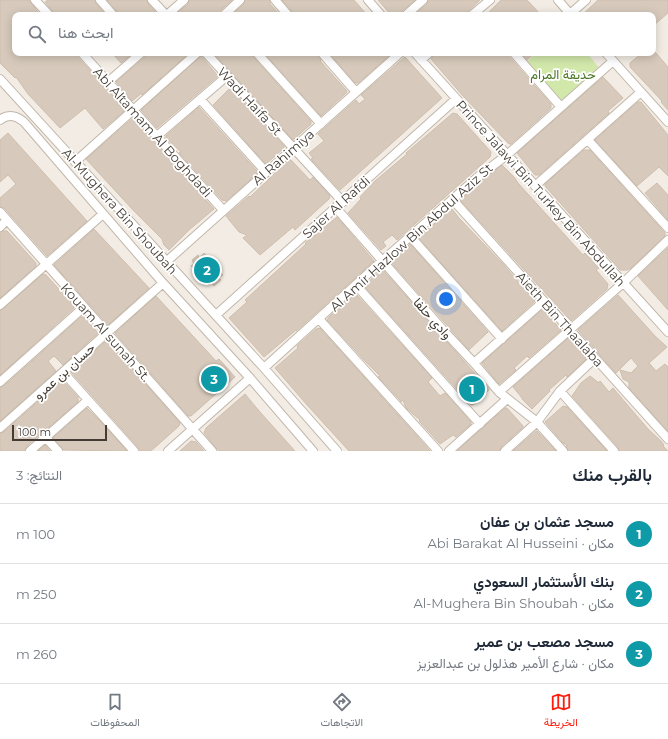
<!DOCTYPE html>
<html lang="ar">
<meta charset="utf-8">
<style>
:root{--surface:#fff;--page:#f6f6f7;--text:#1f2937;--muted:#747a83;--line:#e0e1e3;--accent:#fd1e10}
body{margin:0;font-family:Montserrat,Vazirmatn,sans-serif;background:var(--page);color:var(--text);direction:rtl}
.scale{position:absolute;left:12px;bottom:10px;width:95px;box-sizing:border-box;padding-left:4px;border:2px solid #443c34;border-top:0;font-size:11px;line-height:14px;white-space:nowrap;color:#443c34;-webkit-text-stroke:3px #fff;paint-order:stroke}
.you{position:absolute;left:446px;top:299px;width:14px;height:14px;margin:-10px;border:3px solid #fff;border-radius:50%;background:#1a73e8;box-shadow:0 0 0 6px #1a73e833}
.badge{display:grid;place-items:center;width:26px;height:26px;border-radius:50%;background:var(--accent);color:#fff;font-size:13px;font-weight:700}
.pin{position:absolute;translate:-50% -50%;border:2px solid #fff;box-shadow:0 1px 4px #0006}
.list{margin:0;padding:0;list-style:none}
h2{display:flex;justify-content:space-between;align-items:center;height:52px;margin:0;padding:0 16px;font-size:17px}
h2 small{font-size:13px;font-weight:400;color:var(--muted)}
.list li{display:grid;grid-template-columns:26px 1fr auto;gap:12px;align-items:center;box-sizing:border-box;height:60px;padding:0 16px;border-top:1px solid var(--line)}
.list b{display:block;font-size:15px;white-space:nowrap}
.list p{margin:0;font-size:13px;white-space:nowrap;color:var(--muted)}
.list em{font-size:13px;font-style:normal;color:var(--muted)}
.icon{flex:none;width:22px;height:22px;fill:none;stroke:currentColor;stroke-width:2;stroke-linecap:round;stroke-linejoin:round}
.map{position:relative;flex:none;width:668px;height:451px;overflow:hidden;direction:ltr}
.search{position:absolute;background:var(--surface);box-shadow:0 2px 10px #0003;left:12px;right:12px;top:12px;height:44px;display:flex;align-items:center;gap:10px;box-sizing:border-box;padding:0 14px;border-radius:8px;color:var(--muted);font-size:15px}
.sheet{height:232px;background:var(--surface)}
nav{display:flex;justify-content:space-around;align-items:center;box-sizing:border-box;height:56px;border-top:1px solid var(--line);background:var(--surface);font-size:11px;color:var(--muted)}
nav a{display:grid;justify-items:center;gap:2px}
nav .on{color:var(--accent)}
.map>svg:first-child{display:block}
</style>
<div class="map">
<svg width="668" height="451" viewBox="0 0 668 451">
<rect width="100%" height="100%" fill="#f2ece4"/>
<path fill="#d2e8ab" d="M537,53H587L600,69L561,104L525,63Z"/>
<path fill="#d7cabc" stroke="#cfbeac" d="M0,0H29L40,15H15V53H74L109,91L124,111L103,129L85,108L60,128L28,94L16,77L15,78L0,63Z
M48,0H95L96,4L106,15H56L45,2Z
M107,0H147L148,4L158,15H118L117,11Z
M189,0H232L215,15H178L177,13L188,4Z
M245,0H270V4L280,15H232L244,4Z
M282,0H354L367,15H293L292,11Z
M378,0H415L402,11L401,15H391Z
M428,0H480L464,15H414L427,4Z
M501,0H527L541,15H486Z
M598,0H668V13L653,26V15H582Z
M112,53H133L121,63Z
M146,53H189L142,95V93L132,101L116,82L145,57Z
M213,53H252L253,57L311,121V124L293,140Z
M264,53H317L321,60L320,61L347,91L346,93L321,116Z
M329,53H392L358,83H355Z
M435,53H506L551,104V108L511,144H509L463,96L431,59Z
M521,53H535L527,60Z
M642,53H656L668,67V110L661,102L662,101L630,67V63Z
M201,56L218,76L157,128L141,110Z
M405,57L442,98L340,190L311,159L313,158L309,153L324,141L318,134L356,100L359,104L365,99L361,95Z
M603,77L623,98L608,111L609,113L539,175H535L517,153Z
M230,88L231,89L284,146V148L266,164L213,105Z
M638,102H641L668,135V176L659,167L637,186L595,140Z
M199,107L257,171V174L226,201L222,200L179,153L181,152L166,138V136Z
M453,113L457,114L491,152L490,157L397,240L392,235L383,242L386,246L381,250L348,213L361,199L360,197L375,181L407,154L406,153Z
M133,118L214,209L189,230L169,250L164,245L162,239L133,210L86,159Z
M8,133L87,221L47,256L4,208L0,207V198L16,184L8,175L0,182V140Z
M584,150H590L665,233V236L631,268L627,270H620L545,186V184Z
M290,159L310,180L313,177L330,196L329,199L295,230L293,227L260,255L243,238L247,235L239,232L226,216L249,196L250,197Z
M502,165L514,177L518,183L583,255L585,253L599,268L596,270L608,284L607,289L571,321L460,200L482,180Z
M657,183L668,195V220L645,193Z
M452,209L459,218L502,263L535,301L502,331L418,237Z
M337,217L374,261L296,331V330L264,357L229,318L247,302L245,300L306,244L305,243Z
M94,229L149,288L108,325L54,265Z
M3,231H7L36,263V266L0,298V233Z
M410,244L488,332L469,350L390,261Z
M668,248V310L638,276Z
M204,253L223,275L218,278L221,280L214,286L212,283L209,285L191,266L194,264L192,260L198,255L199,258Z
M382,269L487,387L489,390L473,405H471L364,286Z
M43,274L46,275L67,298L68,297L75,307L0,375V311Z
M354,294H356L432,378L428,382L440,396L445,393L471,422V424L456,437L453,435L440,444L419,421L420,420L406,408L403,400L401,402L400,400L378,377L380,376L365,361L327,320L329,317Z
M618,295L655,336L667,347L649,363L656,371L665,364L668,367V431L629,388V382L623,379L620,370L631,373L638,366L631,358L616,373L578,330Z
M156,296L216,361L219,359L235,377L191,416H188L115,333Z
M543,309L561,330L529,358L527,356L514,368L516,370L499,384L482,363Z
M81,317H84L98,333L63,365L54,356L48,361L56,371L0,421V387L4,386Z
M320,328L415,434L430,451H349L308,406L275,368L298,348L297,346L316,329Z
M568,338L586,358V359L567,377L566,375L549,390L550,391L532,409L522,399V398L513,387Z
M105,342H108L180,423L179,426L151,451H140L138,447L71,372Z
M590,376L599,383L600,381L609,392L613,388L648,429L661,441L664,445L663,446L668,451H619L618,447L572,396L581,383Z
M61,381H63L78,397V402L28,445L25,451H0V433L4,432Z
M245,394L260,412L295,451H219L216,448L204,433L206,428Z
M563,406L567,407L607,451H568L566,446L567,445L563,443L545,422Z
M87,408L102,423L127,451L63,450L53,438Z
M505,408H507L523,426V427L501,447L500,451H457Z
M536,431H537L556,451H513Z
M191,441L196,442L204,451H180Z
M45,445L50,451H38Z"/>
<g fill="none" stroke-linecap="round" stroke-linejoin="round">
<defs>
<path id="minor" d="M35,0L49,15
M100,0L113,15
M152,0L166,15
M275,0L288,15
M368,0L381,15
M558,0L571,15
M570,14L586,0
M167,15L184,0
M224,15L240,0
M406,15L423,0
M472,15L490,0
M82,53L223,210
M206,53L343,202
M257,53L321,124
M322,53L356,92
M415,53L668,332
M514,53L561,107
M606,53L668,122
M421,60L429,53
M0,79L264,368L337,451
M108,82L141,53
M200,99L266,172
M0,120C8,113 17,116 24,122L163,283L250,378L313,451
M157,136L227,76
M588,140L668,228
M75,162L197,53
M535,186L641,92
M453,200L668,439
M336,208L444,331L474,363L499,392L537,422L563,451
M0,212L212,451
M0,227L7,220
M410,236L502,339
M166,262L400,53
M356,285L480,424
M0,305L103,214
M216,315L456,99
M319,319L438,451
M474,363L544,301
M264,368L382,261L479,176L507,155L613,61
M63,372L134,451
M0,382L84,307
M560,391L614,451
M499,392L623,283L668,240
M0,428L163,283
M46,438L58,451
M30,451L88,400
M168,451L250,378
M449,451L507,399
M505,451L537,422L560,391L595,358"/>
</defs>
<use href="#minor" stroke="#c1b6a9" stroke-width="10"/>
<use href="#minor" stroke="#fff" stroke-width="8"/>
</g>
<g text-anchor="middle" stroke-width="3.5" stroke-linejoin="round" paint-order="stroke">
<g font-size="13" fill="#4c7627" stroke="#fff">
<text x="563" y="79">حديقة المرام</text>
</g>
<g font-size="13" fill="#443c34" stroke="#fff">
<text transform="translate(250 101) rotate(47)" y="5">Wadi Haifa St</text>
<text transform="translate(153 132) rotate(48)" y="5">Abi Altamam Al Boghdadi</text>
<text transform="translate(283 157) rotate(-41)" y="5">Al Rahimiya</text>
<text transform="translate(541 193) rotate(48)" y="5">Prince Jalawi Bin Turkey Bin Abdullah</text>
<text transform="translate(336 207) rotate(-42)" y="5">Sajer Al Rafdi</text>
<text transform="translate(120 211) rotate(48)" y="5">Al-Mughera Bin Shoubah</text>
<text transform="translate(411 237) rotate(-42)" y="5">Al Amir Hazlow Bin Abdul Aziz St</text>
<text transform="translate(433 318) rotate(48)" y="5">وادي حلفا</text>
<text transform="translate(560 319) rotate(48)" y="5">Aieth Bin Thaalaba</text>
<text transform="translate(106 332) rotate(48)" y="5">Kouam Al sunah St.</text>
<text transform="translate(64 371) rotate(-42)" y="5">حسان بن عمرو</text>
</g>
</g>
</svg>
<div class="scale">100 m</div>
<div class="you"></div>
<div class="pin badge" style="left:472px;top:389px;background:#0f9aa8">1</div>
<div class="pin badge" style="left:207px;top:270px;background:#0f9aa8">2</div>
<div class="pin badge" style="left:214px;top:379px;background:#0f9aa8">3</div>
<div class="search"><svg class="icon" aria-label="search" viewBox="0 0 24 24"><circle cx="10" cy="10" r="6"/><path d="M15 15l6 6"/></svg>ابحث هنا</div>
</div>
<section class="sheet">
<h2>بالقرب منك<small>النتائج: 3</small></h2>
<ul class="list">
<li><span class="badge" style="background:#0f9aa8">1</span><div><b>مسجد عثمان بن عفان</b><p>مكان · Abi Barakat Al Husseini</p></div><em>100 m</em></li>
<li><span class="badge" style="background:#0f9aa8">2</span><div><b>بنك الأستثمار السعودي</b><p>مكان · Al-Mughera Bin Shoubah</p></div><em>250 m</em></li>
<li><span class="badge" style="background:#0f9aa8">3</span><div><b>مسجد مصعب بن عمير</b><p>مكان · شارع الأمير هذلول بن عبدالعزيز</p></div><em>260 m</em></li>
</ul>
</section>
<nav>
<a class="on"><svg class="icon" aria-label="map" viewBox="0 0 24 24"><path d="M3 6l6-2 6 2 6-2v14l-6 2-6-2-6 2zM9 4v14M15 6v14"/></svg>الخريطة</a>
<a><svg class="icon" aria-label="directions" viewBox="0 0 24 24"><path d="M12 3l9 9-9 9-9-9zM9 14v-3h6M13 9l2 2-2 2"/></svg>الاتجاهات</a>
<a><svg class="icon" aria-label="saved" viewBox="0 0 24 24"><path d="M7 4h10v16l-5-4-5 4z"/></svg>المحفوظات</a>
</nav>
